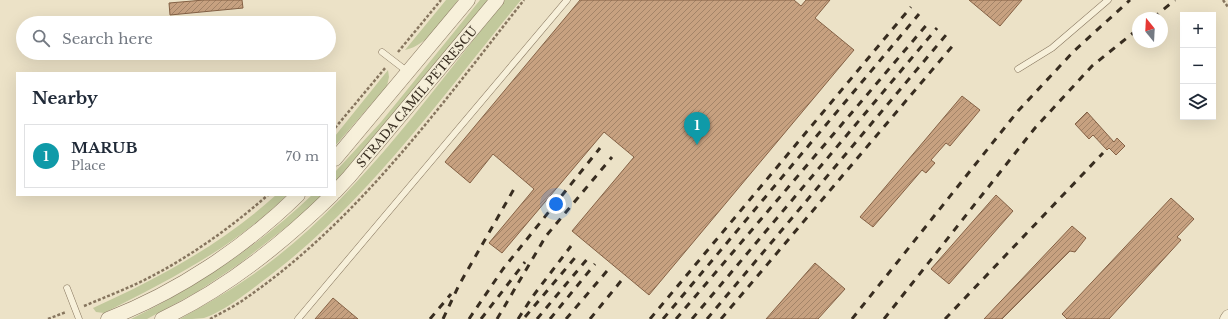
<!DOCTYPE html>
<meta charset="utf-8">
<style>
:root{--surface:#fff;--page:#f6f6f7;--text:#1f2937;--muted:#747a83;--line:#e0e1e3;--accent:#913532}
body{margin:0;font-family:"Libre Baskerville",serif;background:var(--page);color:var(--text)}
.controls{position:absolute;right:12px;top:12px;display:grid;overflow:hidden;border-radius:0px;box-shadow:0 4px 16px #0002}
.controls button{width:36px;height:36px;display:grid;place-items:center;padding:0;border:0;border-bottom:1px solid var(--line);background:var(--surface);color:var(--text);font:20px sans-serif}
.compass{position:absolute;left:1132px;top:12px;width:36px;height:36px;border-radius:50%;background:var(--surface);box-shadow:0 4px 16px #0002;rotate:342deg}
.you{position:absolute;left:556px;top:204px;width:14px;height:14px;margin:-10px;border:3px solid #fff;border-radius:50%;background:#1a73e8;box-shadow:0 0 0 6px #1a73e833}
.badge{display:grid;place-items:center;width:26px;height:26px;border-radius:50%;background:var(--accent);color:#fff;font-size:13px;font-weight:700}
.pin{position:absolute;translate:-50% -33px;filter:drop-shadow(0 1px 2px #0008)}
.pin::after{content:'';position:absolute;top:21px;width:14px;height:12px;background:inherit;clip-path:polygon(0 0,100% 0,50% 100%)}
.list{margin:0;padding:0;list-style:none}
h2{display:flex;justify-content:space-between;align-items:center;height:52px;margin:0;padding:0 16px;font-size:17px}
h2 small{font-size:13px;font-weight:400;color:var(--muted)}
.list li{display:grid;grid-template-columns:26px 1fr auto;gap:12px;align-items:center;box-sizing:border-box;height:64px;margin:0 8px 8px;padding:0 8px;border:1px solid var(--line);border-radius:0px}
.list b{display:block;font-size:15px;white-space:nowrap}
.list p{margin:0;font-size:13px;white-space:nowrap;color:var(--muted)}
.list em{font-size:13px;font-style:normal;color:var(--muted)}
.icon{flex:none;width:22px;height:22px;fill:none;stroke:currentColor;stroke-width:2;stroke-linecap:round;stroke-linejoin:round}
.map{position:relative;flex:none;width:1228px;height:319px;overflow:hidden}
.search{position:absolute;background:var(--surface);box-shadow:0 4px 16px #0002;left:16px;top:16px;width:320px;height:44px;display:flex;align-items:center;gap:10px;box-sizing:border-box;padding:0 14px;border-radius:22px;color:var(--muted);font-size:15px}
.panel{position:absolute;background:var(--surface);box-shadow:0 4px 16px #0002;left:16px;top:72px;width:320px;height:124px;border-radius:0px}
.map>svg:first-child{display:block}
</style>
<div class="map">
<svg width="1228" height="319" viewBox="0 0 1228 319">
<defs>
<pattern id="building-hatch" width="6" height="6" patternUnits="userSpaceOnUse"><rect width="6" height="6" fill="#c7a180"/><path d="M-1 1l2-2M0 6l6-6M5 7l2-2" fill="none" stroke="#a38468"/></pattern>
</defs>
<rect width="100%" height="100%" fill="#ece2c7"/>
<path fill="#c2c99c" d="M446,0H458C444,18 429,45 405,50Z
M480,0H488L386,126L335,182V172L381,122Z
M505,0H521C440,99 364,207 260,283C246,294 221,313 204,318C197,319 187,319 180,319C212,301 245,282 274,259C363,190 435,87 505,0Z
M388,70L389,77L387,86L335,146V136Z
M276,195H287C235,247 169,280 104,313L96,312L93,308C159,278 222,244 276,195Z
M312,195H323L294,221L239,264L197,292L147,319H131C198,286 258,246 312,195Z"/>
<path fill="url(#building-hatch)" stroke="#846145" d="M204,0H242L243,8L170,15L169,3Z
M580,0H794L801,6L806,0H830L815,18L854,50L649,295L572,231L634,157L604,132L502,253L489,243L534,189L493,154L470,183L445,162Z
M969,0H1022L1000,26Z
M962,96L980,110L950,146L946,143L931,160L935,163L926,173L922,170L873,227L860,217Z
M1087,112L1114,142L1117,138L1125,146L1116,155L1109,148L1107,150L1093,135L1089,139L1075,124Z
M996,195L1013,211L949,284L931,269Z
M1171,198L1194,219L1177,237L1181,240L1109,319H1067L1062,314Z
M1072,226L1086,238L1075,252L1070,251L1002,319H984Z
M815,263L845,289L818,319H766Z
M333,298L358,319H315Z"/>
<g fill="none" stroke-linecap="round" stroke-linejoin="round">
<defs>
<path id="service" d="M382,52L408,72
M1018,69L1052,48L1108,0
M67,288L79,319
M298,319L567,0"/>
<path id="minor" d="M1226,319L1228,316"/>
<path id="tertiary" d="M335,159L468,0
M335,192L349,177L497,0
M108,319C178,292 245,247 298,195
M162,319C226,289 282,244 332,195"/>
</defs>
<use href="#service" stroke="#86755e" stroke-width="7"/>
<use href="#minor" stroke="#86755e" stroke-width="13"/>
<use href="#tertiary" stroke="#86755e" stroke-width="15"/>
<path stroke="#86755e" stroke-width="2.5" stroke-dasharray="3 2" stroke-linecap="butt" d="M1223,0L1228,7
M398,52L441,0
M335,128L386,67
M84,306C101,299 118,292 134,285C183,262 228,230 268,195
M48,319L66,312
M210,319C223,312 237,305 249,296C360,218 441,105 524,0"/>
<use href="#service" stroke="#f7f0da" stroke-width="6"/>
<use href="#minor" stroke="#f7f0da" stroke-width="12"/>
<use href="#tertiary" stroke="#f7f0da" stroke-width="14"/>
<path stroke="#382d20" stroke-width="3" stroke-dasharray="7 7" stroke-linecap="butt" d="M1153,18L1175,0
M525,317L579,253
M430,319L451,294
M443,319L459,285L514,189
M469,319L503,269L600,148
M481,319L525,262
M497,319L546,236L612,157
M518,319L533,296L571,246
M537,319L588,258
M550,319L595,264
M566,319L607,271
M590,319L621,281
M650,319L911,7
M663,319L919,14
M676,319L929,22
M692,319L937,28
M707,319L946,35
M721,319L955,43
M852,319L1018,111L1074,51L1130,0
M884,319L1035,128L1092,66L1138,29
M945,319L1103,153"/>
</g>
<g text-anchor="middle" stroke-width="3" stroke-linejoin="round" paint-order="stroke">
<g font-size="12" fill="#382d20" stroke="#f3ecd6">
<text transform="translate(417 97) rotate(-50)" y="4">STRADA CAMIL PETRESCU</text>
</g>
</g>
</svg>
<div class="controls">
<button>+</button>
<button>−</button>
<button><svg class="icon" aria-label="layers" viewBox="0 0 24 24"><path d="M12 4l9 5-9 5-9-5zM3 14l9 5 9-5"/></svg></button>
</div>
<svg class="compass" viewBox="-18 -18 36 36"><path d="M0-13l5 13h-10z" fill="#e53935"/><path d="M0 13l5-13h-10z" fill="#747a83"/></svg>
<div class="you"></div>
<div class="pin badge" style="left:697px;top:145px;background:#0f9aa8">1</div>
<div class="search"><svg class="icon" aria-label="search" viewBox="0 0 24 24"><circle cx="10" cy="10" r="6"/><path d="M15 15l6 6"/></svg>Search here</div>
<section class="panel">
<h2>Nearby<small></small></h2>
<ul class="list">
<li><span class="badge" style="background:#0f9aa8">1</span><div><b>MARUB</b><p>Place</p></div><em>70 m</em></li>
</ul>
</section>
</div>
